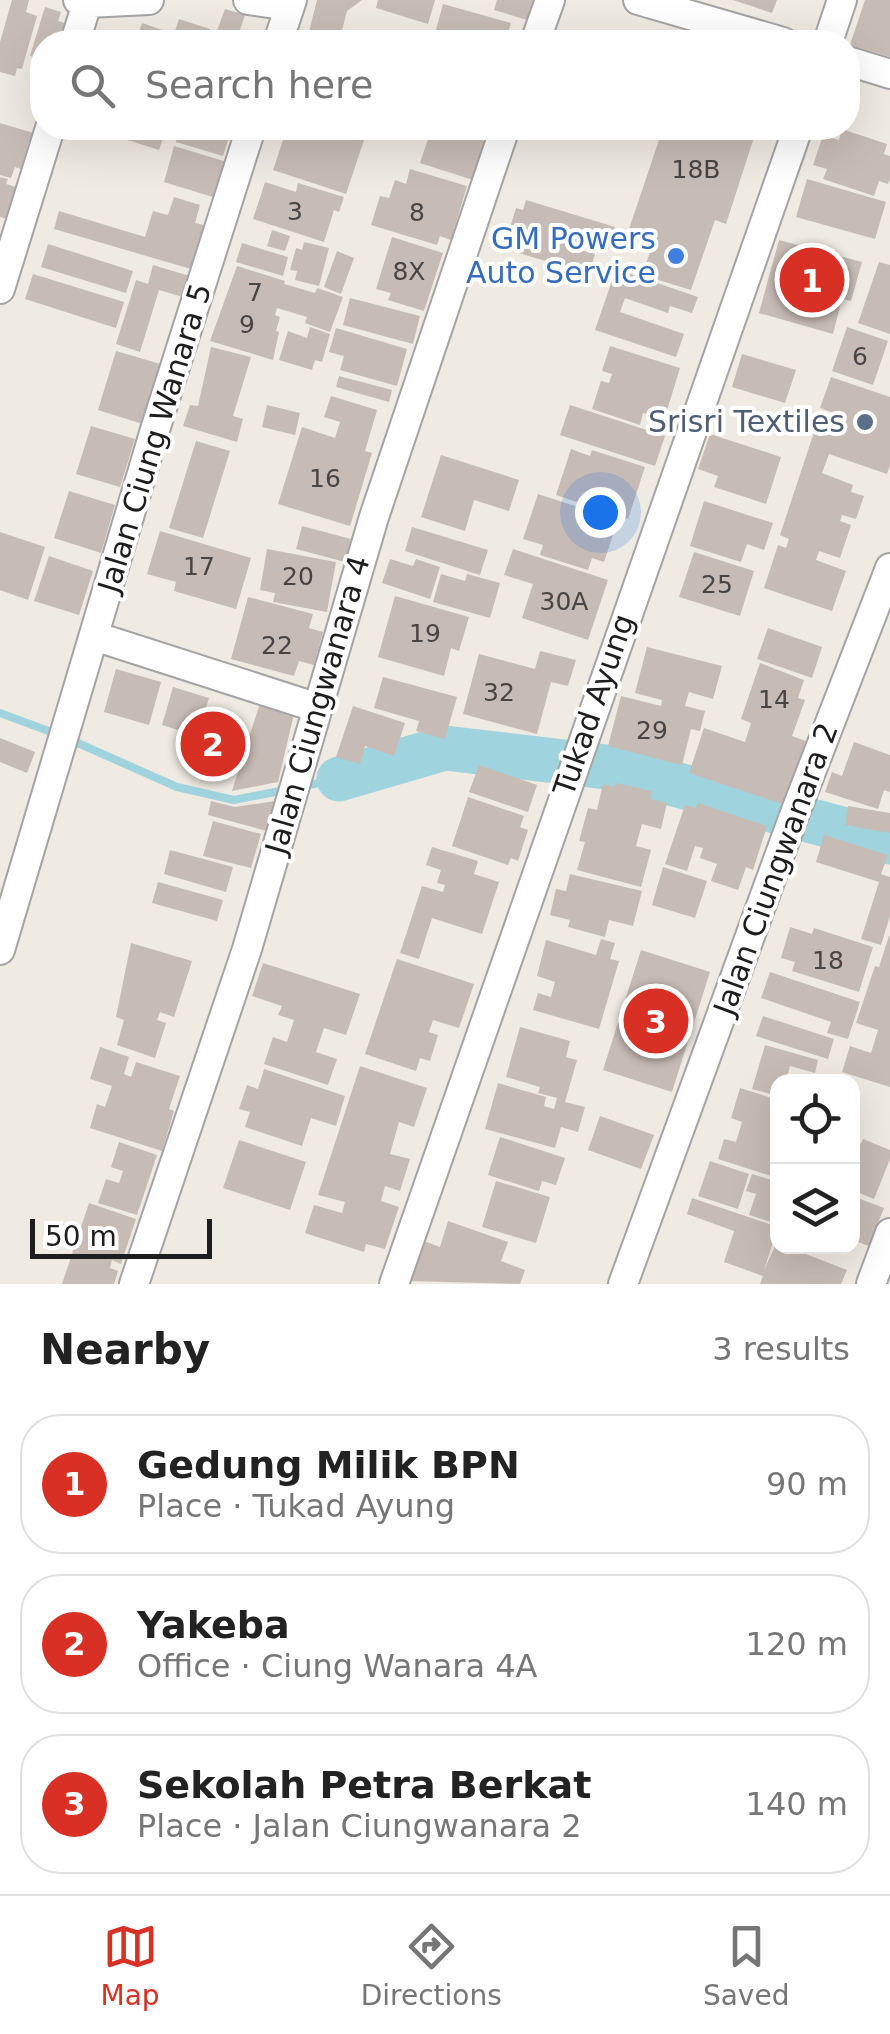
<!DOCTYPE html>
<meta charset="utf-8">
<style>
:root{--surface:#fff;--page:#f6f6f6;--text:#222;--muted:#767676;--line:#e0e0e0;--accent:#d93025}
body{margin:0;font-family:"DejaVu Sans",sans-serif;background:var(--page);color:var(--text)}
.controls{position:absolute;right:30px;bottom:30px;display:grid;overflow:hidden;border-radius:20px;box-shadow:0 10px 40px #0002}
.controls button{width:90px;height:90px;display:grid;place-items:center;padding:0;border:0;border-bottom:2px solid var(--line);background:var(--surface);color:var(--text);font:50px sans-serif}
.scale{position:absolute;left:30px;bottom:25px;width:182px;box-sizing:border-box;padding-left:10px;border:5px solid #1d1d1d;border-top:0;font-size:28px;line-height:35px;white-space:nowrap;color:#1d1d1d;-webkit-text-stroke:8px #fff;paint-order:stroke}
.you{position:absolute;left:600px;top:512px;width:35px;height:35px;margin:-25px;border:8px solid #fff;border-radius:50%;background:#1a73e8;box-shadow:0 0 0 15px #1a73e833}
.badge{display:grid;place-items:center;width:65px;height:65px;border-radius:50%;background:var(--accent);color:#fff;font-size:32px;font-weight:700}
.pin{position:absolute;translate:-50% -50%;border:5px solid #fff;box-shadow:0 2px 10px #0006}
.list{margin:0;padding:0;list-style:none}
h2{display:flex;justify-content:space-between;align-items:center;height:130px;margin:0;padding:0 40px;font-size:42px}
h2 small{font-size:32px;font-weight:400;color:var(--muted)}
.list li{display:grid;grid-template-columns:65px 1fr auto;gap:30px;align-items:center;box-sizing:border-box;height:140px;margin:0 20px 20px;padding:0 20px;border:2px solid var(--line);border-radius:40px}
.list b{display:block;font-size:38px;white-space:nowrap}
.list p{margin:0;font-size:32px;white-space:nowrap;color:var(--muted)}
.list em{font-size:32px;font-style:normal;color:var(--muted)}
.icon{flex:none;width:55px;height:55px;fill:none;stroke:currentColor;stroke-width:2;stroke-linecap:round;stroke-linejoin:round}
.map{position:relative;flex:none;width:890px;height:1284px;overflow:hidden}
.search{position:absolute;background:var(--surface);box-shadow:0 10px 40px #0002;left:30px;right:30px;top:30px;height:110px;display:flex;align-items:center;gap:25px;box-sizing:border-box;padding:0 35px;border-radius:40px;color:var(--muted);font-size:38px}
.sheet{height:610px;background:var(--surface)}
nav{display:flex;justify-content:space-around;align-items:center;box-sizing:border-box;height:140px;border-top:2px solid var(--line);background:var(--surface);font-size:28px;color:var(--muted)}
nav a{display:grid;justify-items:center;gap:5px}
nav .on{color:var(--accent)}
.map>svg:first-child{display:block}
</style>
<div class="map">
<svg width="890" height="1284" viewBox="0 0 890 1284">
<rect width="100%" height="100%" fill="#efeae2"/>
<g fill="none" stroke-linecap="round" stroke-linejoin="round">
<path stroke="#9fd4df" stroke-width="8" d="M0,713L62,736L177,787L234,800L285,790
M304,786L339,779"/>
<path stroke="#9fd4df" stroke-width="45" d="M339,779L445,748L615,768L890,842"/>
</g>
<path fill="#c7bbb5" d="M12,0H29L26,12L37,16L22,69L17,68L15,76L0,72V42Z
M317,0H362L347,11L339,42L308,36Z
M378,0H435L428,24L376,8Z
M497,0H534L527,20L494,10Z
M733,0H777L772,13Z
M865,0H890V57L850,45Z
M443,4L511,23L505,42L433,41Z
M45,7L61,12L58,21L74,26L70,42H42V83L32,80L39,58L30,56Z
M225,9L245,15L236,42H213Z
M179,19L210,29L206,42H114L117,33L137,39L142,23L174,34Z
M698,25L750,42H692Z
M642,31L680,41V42H639Z
M0,123L40,135L37,144L29,141L21,169L15,167L11,178L0,175Z
M90,128H162L166,129L159,150Z
M180,128H232L223,156L176,142Z
M287,128H368L346,194L273,170Z
M403,128H459L479,134L477,138L484,141L473,180L420,163L429,136Z
M663,128H757L726,224L715,220L691,290L642,275L655,238L629,229Z
M842,129L887,144L884,154L890,156V179L888,184L879,181L874,196L823,179L827,169L813,165L823,135L839,140Z
M174,146L227,162L216,198L164,182Z
M410,169L467,186L451,240L440,236L437,245L371,225L380,196L389,198L395,180L406,184Z
M0,177L8,179L6,184L23,189L17,210L10,208L7,219L0,217Z
M807,179L886,202L875,239L796,217Z
M265,182L296,192L298,183L344,197L339,212L334,210L324,242L253,219Z
M174,197L200,205L195,223L204,225L191,269L54,229L59,211L145,237L153,211L168,215Z
M526,200L615,227L609,249L583,241L580,250L595,254L589,274L512,251L516,236L508,234L516,208L523,210Z
M272,230L290,236L285,251L267,246Z
M392,237L443,253L424,311L388,300L391,293L376,289Z
M779,240L862,262L851,301L842,299L833,334L759,313Z
M304,242L329,248L319,286L295,280L297,271L290,270L296,248L302,250Z
M242,243L288,257L283,276L236,262Z
M48,244L133,271L126,293L41,267Z
M337,251L354,258L341,294L324,287Z
M879,262L890,265V334L858,323Z
M153,265L193,277L186,298L159,290L140,352L116,344L136,280L148,284Z
M237,266L285,281L284,284L315,293L317,288L343,297L330,332L305,323L307,317L277,308L275,315L280,317L276,331L279,332L273,360L210,341Z
M616,269L698,297L692,313L670,306L668,313L625,298L620,312L684,334L676,357L595,330Z
M33,274L124,302L116,328L25,299Z
M350,298L420,316L413,344L343,325Z
M310,327L330,334L322,362L315,360L312,370L279,360L288,331L307,338Z
M847,327L888,341L873,385L832,371Z
M336,328L407,349L397,386L340,370L344,356L329,352Z
M610,346L680,368L664,420L643,413L640,425L592,409L601,381L609,383L612,374L602,371Z
M211,347L251,357L233,416L243,419L237,442L183,426L190,405L198,406Z
M116,351L164,365L146,425L98,410Z
M742,354L796,370L785,403L732,387Z
M339,376L392,390L389,402L336,387Z
M831,377L890,397V465L887,474L829,454L822,473L853,485L851,492L864,496L856,519L842,515L840,521L851,525L840,558L819,551L816,560L846,571L832,611L764,588L778,545L786,548L789,539L780,535L818,420L838,428L842,416L820,408Z
M331,396L377,410L365,451L372,453L350,526L278,504L302,427L335,438L340,422L324,417Z
M267,405L300,413L295,435L262,427Z
M570,405L665,436L655,466L560,435Z
M91,426L135,439L120,487L76,474Z
M710,434L781,457L766,504L714,487L718,476L698,469Z
M196,441L230,451L203,538L169,528Z
M571,449L590,456L592,450L645,467L628,519L556,495Z
M441,455L519,480L509,511L474,500L465,531L421,517Z
M69,491L115,505L101,553L54,538Z
M538,494L618,520L604,562L592,558L588,570L540,555L543,545L523,539Z
M704,501L773,523L764,550L747,544L741,562L690,546Z
M302,526L351,539L345,562L296,549Z
M412,527L488,550L480,575L405,551Z
M160,531L251,558L236,609L174,591L176,582L147,574Z
M0,532L45,547L28,600L0,590Z
M267,549L336,562L327,612L273,602L275,593L260,590Z
M513,549L608,580L588,640L522,618L533,584L504,575Z
M694,552L754,571L740,616L679,597Z
M49,556L93,571L79,615L34,601Z
M390,559L413,566L416,559L440,567L430,599L382,583Z
M441,574L465,581L467,574L500,583L490,618L433,602Z
M395,596L469,617L459,651L451,648L444,676L378,657Z
M248,597L313,614L309,628L323,632L314,665L299,661L294,676L231,659Z
M768,628L822,647L812,678L757,659Z
M647,647L722,666L713,699L689,692L685,706L705,711L700,731L691,729L682,765L608,746L621,696L661,706L662,700L635,693Z
M540,651L576,660L568,686L551,682L537,734L463,714L479,654L535,669Z
M760,663L804,680L798,698L805,700L792,736L806,741L785,805L689,773L704,728L745,742L751,723L741,719Z
M116,669L161,682L149,725L104,712Z
M383,677L457,697L445,739L416,731L419,721L374,708Z
M173,687L209,698L197,736L162,725Z
M260,703L294,714L278,782L232,791Z
M353,706L405,723L394,756L365,746L360,764L336,757Z
M208,711L227,717L220,742L235,746L225,780L191,770Z
M0,738L35,752L27,773L0,762Z
M854,742L890,755V792L884,790L878,809L825,792L832,772L842,776Z
M479,765L537,785L528,812L469,792Z
M616,783L652,791L650,799L667,803L661,829L642,824L636,846L651,850L641,887L577,870L585,842L579,841L588,808L597,810L603,784L615,787Z
M468,797L524,816L520,827L528,830L518,861L511,858L508,865L452,846Z
M211,801L235,807L275,801L267,831L208,815Z
M698,803L767,826L753,870L746,867L738,890L711,881L717,864L700,858L703,848L695,846L687,871L665,864L685,805L696,808Z
M848,806L890,813V833L845,825Z
M213,821L261,834L251,868L203,856Z
M824,835L888,855L881,874L890,877V916L881,945L861,939L879,882L816,862Z
M432,847L478,861L474,874L499,882L482,934L432,918L419,959L400,953L422,886L443,892L445,885L437,883L441,870L426,865Z
M170,850L233,867L226,892L164,874Z
M663,867L707,881L695,918L652,905Z
M570,874L642,891L633,926L609,920L605,937L568,927L570,920L550,915L556,889L566,891Z
M158,882L223,900L217,921L152,903Z
M790,927L812,934L814,928L873,947L859,992L792,971L795,962L781,958Z
M889,936H890V1087L842,1072L850,1046L871,1053L878,1030L856,1023L875,966L879,967Z
M601,939L615,943L610,959L619,961L599,1029L533,1010L538,993L551,997L555,982L537,976L546,940L596,955Z
M131,943L192,961L174,1017L160,1012L157,1020L166,1023L155,1058L117,1045L124,1020L116,1017Z
M641,950L710,972L672,1092L603,1070Z
M397,959L474,984L459,1028L433,1020L429,1032L438,1035L430,1061L420,1058L416,1071L365,1054Z
M263,963L360,994L346,1035L324,1028L316,1052L337,1059L328,1085L264,1064L273,1037L287,1042L294,1020L278,1015L282,1006L252,996Z
M770,972L860,1002L848,1039L827,1033L831,1022L761,998Z
M763,1016L834,1039L828,1059L756,1036Z
M520,1027L570,1041L566,1057L577,1060L565,1102L585,1107L578,1132L561,1127L555,1148L485,1129L498,1083L546,1097L544,1106L554,1109L557,1098L538,1093L540,1087L506,1077Z
M765,1045L818,1060L815,1073L790,1066L786,1082H778V1096L752,1089Z
M100,1047L129,1057L124,1074L131,1077L136,1062L180,1076L169,1109L174,1111L162,1151L90,1128L97,1104L105,1107L112,1086L90,1079Z
M360,1066L427,1088L414,1127L399,1122L390,1154L410,1159L400,1191L385,1186L381,1201L399,1207L385,1249L366,1244L364,1252L305,1233L314,1205L342,1213L345,1202L318,1195Z
M264,1069L345,1096L336,1126L311,1118L302,1146L245,1127L250,1112L239,1109L247,1085L258,1089Z
M740,1088L778,1100V1154L771,1176L718,1159L724,1139L736,1142L742,1122L731,1118Z
M600,1116L654,1135L641,1169L588,1150Z
M500,1137L565,1158L556,1185L542,1181L539,1191L488,1175Z
M863,1139L890,1150V1159L874,1199L852,1190V1148L858,1150Z
M239,1140L306,1162L290,1210L223,1188Z
M119,1142L157,1155L137,1215L98,1203L106,1179L119,1183L123,1171L111,1167Z
M710,1161L749,1174L738,1209L698,1196Z
M752,1174L778,1182L774,1223L749,1215L756,1194L746,1191Z
M496,1181L550,1197L536,1243L482,1227Z
M852,1196L884,1208L869,1246L852,1240Z
M692,1198L778,1227L764,1270L775,1246H785L847,1270L841,1284H760L763,1276L724,1262L734,1231L687,1214Z
M89,1203L136,1219L121,1264L112,1260L110,1268L118,1271L114,1284H62Z
M448,1221L508,1242L501,1261L525,1270L520,1284L411,1281L424,1241L440,1247Z"/>
<g fill="none" stroke-linecap="round" stroke-linejoin="round">
<defs>
<path id="minor" d="M78,0L87,3L149,0
M248,0L290,6
M638,0L783,42
M75,42L88,0
M278,42L292,0
M535,42L550,0
M828,42L842,0
M848,61L890,74
M0,289L50,128
M94,636L318,708
M0,950L154,433L251,128
M134,1284L247,949L374,517L505,128
M394,1284L798,128
M623,1284L795,813L890,568
M871,1284L890,1233"/>
</defs>
<use href="#minor" stroke="#a4a4a4" stroke-width="32"/>
<use href="#minor" stroke="#fff" stroke-width="28"/>
</g>
<circle fill="#3f7fe0" stroke="#fff" stroke-width="4" cx="676" cy="256" r="10"/>
<circle fill="#5c6f8a" stroke="#fff" stroke-width="4" cx="865" cy="422" r="10"/>
<g text-anchor="middle" stroke-width="8" stroke-linejoin="round" paint-order="stroke">
<g font-size="25" fill="#484443">
<text x="696" y="178">18B</text>
<text x="295" y="220">3</text>
<text x="417" y="221">8</text>
<text x="409" y="280">8X</text>
<text x="255" y="301">7</text>
<text x="247" y="333">9</text>
<text x="860" y="365">6</text>
<text x="325" y="487">16</text>
<text x="199" y="575">17</text>
<text x="298" y="585">20</text>
<text x="717" y="593">25</text>
<text x="564" y="610">30A</text>
<text x="425" y="642">19</text>
<text x="277" y="654">22</text>
<text x="499" y="701">32</text>
<text x="774" y="708">14</text>
<text x="652" y="739">29</text>
<text x="828" y="969">18</text>
</g>
<g font-size="30" fill="#366cbe" stroke="#fff" text-anchor="end">
<text x="656" y="249">GM Powers<tspan x="656" dy="34">Auto Service</tspan></text>
</g>
<g font-size="30" fill="#4e5e75" stroke="#fff" text-anchor="end">
<text x="845" y="432">Srisri Textiles</text>
</g>
<g font-size="30" fill="#1d1d1d" stroke="#fff">
<text transform="translate(155 438) rotate(-73)" y="10">Jalan Ciung Wanara 5</text>
<text transform="translate(318 705) rotate(-74)" y="10">Jalan Ciungwanara 4</text>
<text transform="translate(594 705) rotate(-71)" y="10">Tukad Ayung</text>
<text transform="translate(776 869) rotate(-70)" y="10">Jalan Ciungwanara 2</text>
</g>
</g>
</svg>
<div class="controls">
<button><svg class="icon" aria-label="locate" viewBox="0 0 24 24"><circle cx="12" cy="12" r="6"/><path d="M12 2v4M12 18v4M2 12h4M18 12h4"/></svg></button>
<button><svg class="icon" aria-label="layers" viewBox="0 0 24 24"><path d="M12 4l9 5-9 5-9-5zM3 14l9 5 9-5"/></svg></button>
</div>
<div class="scale">50 m</div>
<div class="you"></div>
<div class="pin badge" style="left:812px;top:280px">1</div>
<div class="pin badge" style="left:213px;top:744px">2</div>
<div class="pin badge" style="left:656px;top:1021px">3</div>
<div class="search"><svg class="icon" aria-label="search" viewBox="0 0 24 24"><circle cx="10" cy="10" r="6"/><path d="M15 15l6 6"/></svg>Search here</div>
</div>
<section class="sheet">
<h2>Nearby<small>3 results</small></h2>
<ul class="list">
<li><span class="badge">1</span><div><b>Gedung Milik BPN</b><p>Place · Tukad Ayung</p></div><em>90 m</em></li>
<li><span class="badge">2</span><div><b>Yakeba</b><p>Office · Ciung Wanara 4A</p></div><em>120 m</em></li>
<li><span class="badge">3</span><div><b>Sekolah Petra Berkat</b><p>Place · Jalan Ciungwanara 2</p></div><em>140 m</em></li>
</ul>
</section>
<nav>
<a class="on"><svg class="icon" aria-label="map" viewBox="0 0 24 24"><path d="M3 6l6-2 6 2 6-2v14l-6 2-6-2-6 2zM9 4v14M15 6v14"/></svg>Map</a>
<a><svg class="icon" aria-label="directions" viewBox="0 0 24 24"><path d="M12 3l9 9-9 9-9-9zM9 14v-3h6M13 9l2 2-2 2"/></svg>Directions</a>
<a><svg class="icon" aria-label="saved" viewBox="0 0 24 24"><path d="M7 4h10v16l-5-4-5 4z"/></svg>Saved</a>
</nav>
